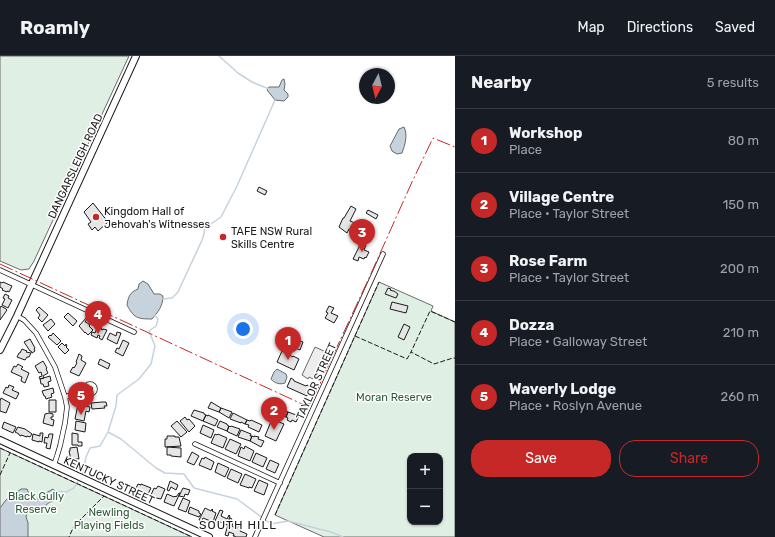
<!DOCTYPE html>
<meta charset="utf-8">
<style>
:root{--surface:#171b24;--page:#242831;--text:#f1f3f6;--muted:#9ea1a6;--line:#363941;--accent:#c62828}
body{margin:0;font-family:Rubik,sans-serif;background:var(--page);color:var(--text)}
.controls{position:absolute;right:12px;bottom:12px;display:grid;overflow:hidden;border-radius:8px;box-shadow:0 1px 3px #0004}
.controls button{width:36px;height:36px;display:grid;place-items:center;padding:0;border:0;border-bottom:1px solid var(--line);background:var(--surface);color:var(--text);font:20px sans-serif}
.compass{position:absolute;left:359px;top:12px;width:36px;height:36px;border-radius:50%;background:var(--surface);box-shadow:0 1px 3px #0004;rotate:187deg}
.you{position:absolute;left:243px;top:273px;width:14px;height:14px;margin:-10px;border:3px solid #fff;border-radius:50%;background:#1a73e8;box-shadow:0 0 0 6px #1a73e833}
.badge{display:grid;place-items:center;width:26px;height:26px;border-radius:50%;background:var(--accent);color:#fff;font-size:13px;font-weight:700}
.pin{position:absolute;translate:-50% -33px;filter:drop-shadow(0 1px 2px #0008)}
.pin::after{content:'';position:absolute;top:21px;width:14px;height:12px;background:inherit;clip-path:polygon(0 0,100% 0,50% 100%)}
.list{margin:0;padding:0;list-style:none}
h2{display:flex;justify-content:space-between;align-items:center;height:52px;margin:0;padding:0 16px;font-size:17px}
h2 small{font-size:13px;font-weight:400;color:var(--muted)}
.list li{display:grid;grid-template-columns:26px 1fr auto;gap:12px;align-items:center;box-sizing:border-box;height:64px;padding:0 16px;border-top:1px solid var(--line)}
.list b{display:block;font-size:15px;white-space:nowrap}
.list p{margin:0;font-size:13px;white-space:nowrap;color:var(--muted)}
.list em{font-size:13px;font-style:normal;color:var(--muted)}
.actions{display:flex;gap:8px;padding:12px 16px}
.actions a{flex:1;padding:9px 0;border:1px solid var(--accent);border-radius:16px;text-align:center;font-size:14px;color:var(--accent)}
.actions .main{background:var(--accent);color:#fff}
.map{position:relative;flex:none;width:455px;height:481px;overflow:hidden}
header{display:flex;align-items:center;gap:24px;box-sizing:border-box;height:56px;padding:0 20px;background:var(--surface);border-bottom:1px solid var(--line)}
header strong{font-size:19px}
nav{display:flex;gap:22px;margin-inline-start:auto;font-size:14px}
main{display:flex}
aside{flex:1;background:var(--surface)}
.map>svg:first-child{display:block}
</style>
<header>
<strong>Roamly</strong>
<nav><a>Map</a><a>Directions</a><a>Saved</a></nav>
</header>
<main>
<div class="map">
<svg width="455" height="481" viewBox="0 0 455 481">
<rect width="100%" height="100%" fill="#fff"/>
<path fill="#e0efe3" stroke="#6a6a6a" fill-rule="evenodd" d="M0,0H129L34,205L29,213L21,214L0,205Z
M379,226L433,250L431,255L455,266V481H324L275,459ZM410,400H440V466H410Z
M0,392L192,481H0Z"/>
<path fill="#ededed" stroke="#6a6a6a" d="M315,291L326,296L313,323L309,321L308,323L302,319Z"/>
<path fill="#c6d2dc" stroke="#6a6a6a" d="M284,23L285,28L284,34L288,38V41L284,45L275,44L267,34L269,31H279L282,24Z
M404,71C408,79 405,89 402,97L397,98L392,95L390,90L399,73Z
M143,225L148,228L154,238H160L163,240C163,250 158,256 152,263C137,263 134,262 127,249C128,241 130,236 138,233L139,228Z
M277,313L286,318L287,321L285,327C280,329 274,327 271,323L274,316Z
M21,433H27L31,443H39L46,437L53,433L57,437V440L54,443L53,445C48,446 46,449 43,453C40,453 39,455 37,456C34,457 30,457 27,457L26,461L28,467V481H0V452L6,444Z"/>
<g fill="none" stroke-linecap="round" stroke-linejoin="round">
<path stroke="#c6d2dc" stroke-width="1.5" d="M219,0L238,17L252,26L269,33
M163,243L172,242L178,236L203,182L205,172L221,161L237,130L275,44
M108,376L121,383L156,412L165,417L184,418L194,432L237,443L271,468L288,465L331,476L343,481
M81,420L83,417L86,401L90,392L100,390L108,376L116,350L117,339L139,323L151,308L155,290L149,275L156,270L158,263L154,258
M53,435L66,436L74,432L79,423"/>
</g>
<path fill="#e6e6e6" stroke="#1a1a1a" d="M259,131L267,135L265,139L257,135Z
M93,147L108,166L98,175L95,171L92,174L88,168L91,166L84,156Z
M351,150L356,153L350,165L355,167L351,174L349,173L347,177L339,171L343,162H344Z
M368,154L378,159L376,163L366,157Z
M361,187L366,189L364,194L369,196L366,202L365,201L364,203L359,201L358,205L353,203Z
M0,226L2,227L3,226L12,230L9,236L7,235V236L2,234L3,233L0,231Z
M388,232L391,233L390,234L393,235H394L398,238L396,242L385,238Z
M5,238L9,240L8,242L12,244L8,252L2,249L5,243L3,242Z
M392,246L408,250L406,257L390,253Z
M1,250L6,253L7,254L0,264V252Z
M329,250L334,252L331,257L338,260L334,267L325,262L328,257L326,256Z
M39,251L48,259L42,266L38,262L40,259L36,254Z
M68,257L77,265L73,270L64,261Z
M86,262L87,263L85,266H86L90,269L89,270L93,274L88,279L85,276V277L79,270Z
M51,263L55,268L48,275L43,269Z
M404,268L410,271L404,284L398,281Z
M98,270L102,272L101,273L103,274V273L107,274L102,284L99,282L100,280L98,279L97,282L91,279L92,276L95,277Z
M117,276L121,277L117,288L107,283L110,277L116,280Z
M53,277L61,285L57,289L48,281L50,279L51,280Z
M291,277L298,280L296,283L303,286L300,294L282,286L286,279L290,281Z
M30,283L35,292L34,293L35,295L32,297L31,295H30L24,286Z
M123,284L129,287L123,300L115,296L117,292L119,293Z
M62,287L65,290L66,288L67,290L66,291L69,294L65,298L58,291Z
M22,293L27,295L26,296L31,297L29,301H27L25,304L17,301L19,297H20Z
M282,295L293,301V300L299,303L294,314L277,306Z
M79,298L82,300L81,304L86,307L79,320L70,316L73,311L74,312L77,307L76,306Z
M100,303L110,308L108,313L98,308Z
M43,305L47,312L46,313L48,317L43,320L44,322L40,323L39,321L42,320L41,316L39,317L35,310Z
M18,308L23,311L21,313L29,317L25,327L21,325L22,321L11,316L14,310L16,311Z
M50,320L51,325L48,326L49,330L44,331L43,328H41L40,323Z
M291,322L294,324V325L306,330L307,329L311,331L307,340L287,331Z
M9,329L14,331L12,334L19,337L16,343L3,337L6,331L8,332Z
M53,332L54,337L51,338L52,341L46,343L45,340H44L42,335Z
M1,342L10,347L6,357L0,355V345Z
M49,344H56V356H49Z
M102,346H106L107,350H104L105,352L92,353L91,347Z
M211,346L221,352L219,356L208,352Z
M78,348L90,351L89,356L86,355L84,365L75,363Z
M279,351L288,356L286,361L283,360L282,361L279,360L280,359L276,357Z
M221,352L232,356L229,362L219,356Z
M194,354L204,357V358L206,359L203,365L191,360Z
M288,356L299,360L296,366L292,364L291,366L287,364L288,362L286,361Z
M49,357L53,358V361H51V363L54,364L53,370L43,367L45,358Z
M233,357L247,364L245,368L241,366V367L230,363Z
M206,359L208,360V359L218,364L215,370L203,365Z
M185,361L187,364L189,363L195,370L189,376L180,365Z
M272,363L284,368L276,385L265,380Z
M247,364L250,365L251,364L262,369L259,376L248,371L249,369L245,368Z
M76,365L86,367L85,376L75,374Z
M177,365L187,376L181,381L171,370Z
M220,365L227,368V369L229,370L227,375L217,371Z
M4,366L16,371L13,377L2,372Z
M203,369L214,374L211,382L200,377Z
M229,370L230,371L231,370L240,373L237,380L228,376L227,375Z
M18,371L25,373L32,378L30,381L27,380V381L21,379V380L19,379V378L15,376Z
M241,374L251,378L250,380H252L250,385L238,381Z
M40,377H43L42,386L39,385V386L32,384L33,378L40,380Z
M72,377L78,378V386H82V390H78V389H72Z
M49,378H53L50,393L46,392L47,387H44L45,381L48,382Z
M215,378L217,379L218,378L227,382L223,392L211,387Z
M167,380H175V381H179L181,390L165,391V383H167Z
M252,380L254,381V380L259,381L258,383L264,385L261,391L250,385Z
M230,383L241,388L236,398L225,393Z
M245,390L254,395L250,405L238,400L241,391L244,393Z
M77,391L79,403H75L76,408H72L69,395H70V392Z
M167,391L181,392V401L171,400V399H167Z
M192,396L199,400L194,409L187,406Z
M256,397L267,402L263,411L252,406Z
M205,401L214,406L211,414L199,409L202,402L204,403Z
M270,404L279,408L275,417L266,413Z
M218,407L229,412L225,421L215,416Z
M231,413L242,418L238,427L227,422Z
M245,418L256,423L252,432L249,431V432L240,429Z
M259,424L268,428L264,439L254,435Z
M170,425L178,429L176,434L171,431L169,435L167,434Z
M138,428L141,429V428L151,432L148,438L136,432Z
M158,430L165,433L161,443L152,441V440L151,439L154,432L156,433Z
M183,432L190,434L188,439L185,438L184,441L179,440Z
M179,437H180L174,450L164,446L167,438L174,441L175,440L176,441Z
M183,442L190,445L186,456L178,453Z
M190,451L199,455V457L201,458L199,461L188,457Z
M205,452L211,455L212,453L213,454L212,455L216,457L213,466L203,462L202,465L199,464Z
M220,454L223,455L221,460L227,463L229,459L230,460L227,469L218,465L217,468L214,467Z
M230,462L232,463L231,465L233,466L232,470L237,473L238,470L242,471L240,475L247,478L246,481H235V480H233L234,478L229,476L228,480L225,479Z"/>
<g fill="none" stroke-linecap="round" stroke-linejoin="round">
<defs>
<path id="street" d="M0,214L134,276
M17,260L24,264L36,277L55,311L65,341L67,351L65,367L60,390L57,400L54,409
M85 333a5 5 0 1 1 10 0a5 5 0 1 1-10 0Z
M65,341L85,335
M195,388L280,427
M255,481L383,198"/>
<path id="secondary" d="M0,294L17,260L136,0
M0,384L209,481"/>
</defs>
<use href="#street" stroke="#1a1a1a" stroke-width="5.5"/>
<use href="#secondary" stroke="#1a1a1a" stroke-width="8"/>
<use href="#street" stroke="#fff" stroke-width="4"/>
<use href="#secondary" stroke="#fff" stroke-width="6"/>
<path stroke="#1a1a1a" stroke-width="1" stroke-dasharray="5 2" stroke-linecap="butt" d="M455,266L430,255L411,296L434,308L453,302H455
M355,280L407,303L411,296
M0,392L104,440L74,470L69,481
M0,419L10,397
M104,441V440L192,481
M275,459L379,226"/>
<path stroke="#c62828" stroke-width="1" stroke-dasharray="14 3 2 3" stroke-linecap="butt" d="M0,208L302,348L311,347L369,222L412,126L433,82L455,91"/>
</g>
<g fill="#c62828" stroke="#fff" stroke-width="1.5">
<circle cx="96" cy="161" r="4"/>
<circle cx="223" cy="181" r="4"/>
</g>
<g text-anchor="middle" stroke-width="3" stroke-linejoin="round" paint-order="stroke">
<g font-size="11" fill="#1a1a1a" stroke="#fff">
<text transform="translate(75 110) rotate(-65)" y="4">DANGARSLEIGH ROAD</text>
<text transform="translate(316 325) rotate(-66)" y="4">TAYLOR STREET</text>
<text transform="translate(109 424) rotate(25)" y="4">KENTUCKY STREET</text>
</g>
<g font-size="11" fill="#1a1a1a" stroke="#fff" text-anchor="start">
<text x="104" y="159">Kingdom Hall of<tspan x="104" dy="13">Jehovah's Witnesses</tspan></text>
<text x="231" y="179">TAFE NSW Rural<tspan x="231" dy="13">Skills Centre</tspan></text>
</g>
<g font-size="11" fill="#2b5a34" stroke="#fff">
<text x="394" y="345">Moran Reserve</text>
<text x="36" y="444">Black Gully<tspan x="36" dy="13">Reserve</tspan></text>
<text x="109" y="460">Newling<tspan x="109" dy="13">Playing Fields</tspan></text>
</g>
<g font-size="12" letter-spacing="1" fill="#1a1a1a" stroke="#fff">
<text x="238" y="473">SOUTH HILL</text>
</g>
</g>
</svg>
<div class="controls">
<button>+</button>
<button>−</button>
</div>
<svg class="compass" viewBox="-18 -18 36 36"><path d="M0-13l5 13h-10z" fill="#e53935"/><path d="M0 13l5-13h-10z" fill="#9ea1a6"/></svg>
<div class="you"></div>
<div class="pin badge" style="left:288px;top:304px">1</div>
<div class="pin badge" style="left:274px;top:374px">2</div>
<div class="pin badge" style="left:362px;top:196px">3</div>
<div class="pin badge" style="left:98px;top:278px">4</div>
<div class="pin badge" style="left:81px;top:359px">5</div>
</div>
<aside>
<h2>Nearby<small>5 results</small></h2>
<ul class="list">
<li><span class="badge">1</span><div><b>Workshop</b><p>Place</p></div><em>80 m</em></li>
<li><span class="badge">2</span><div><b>Village Centre</b><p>Place · Taylor Street</p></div><em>150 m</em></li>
<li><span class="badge">3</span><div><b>Rose Farm</b><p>Place · Taylor Street</p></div><em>200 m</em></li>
<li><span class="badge">4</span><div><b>Dozza</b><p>Place · Galloway Street</p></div><em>210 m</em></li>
<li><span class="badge">5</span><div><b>Waverly Lodge</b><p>Place · Roslyn Avenue</p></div><em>260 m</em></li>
</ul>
<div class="actions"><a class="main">Save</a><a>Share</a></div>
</aside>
</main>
